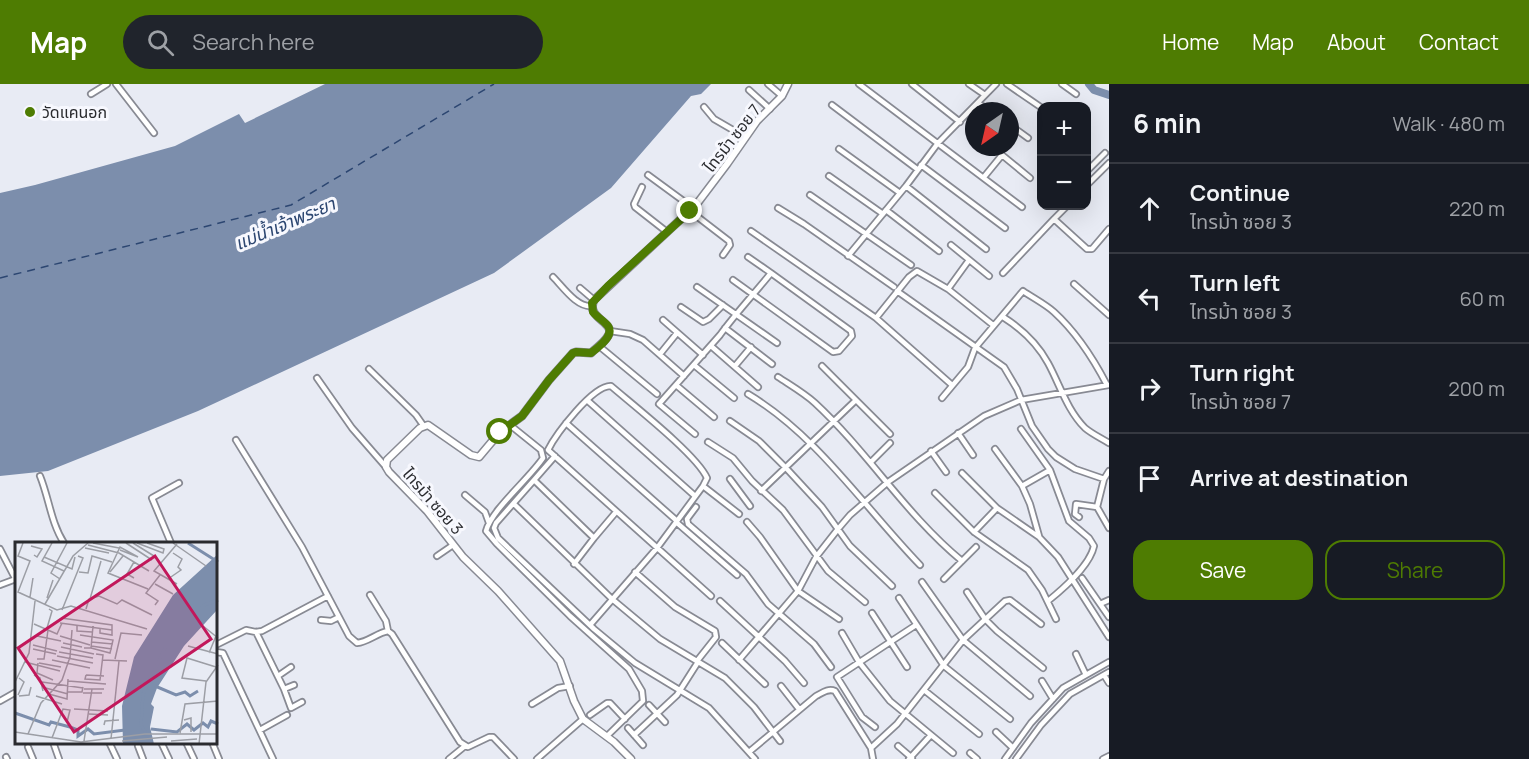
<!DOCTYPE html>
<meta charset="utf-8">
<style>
:root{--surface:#171b24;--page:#20242c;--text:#f1f3f6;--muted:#9ea1a6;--line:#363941;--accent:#4e7c02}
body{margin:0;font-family:Manrope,"Noto Sans Thai",sans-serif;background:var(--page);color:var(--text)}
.controls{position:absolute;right:18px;top:18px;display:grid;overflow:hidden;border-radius:12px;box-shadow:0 6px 24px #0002}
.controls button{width:54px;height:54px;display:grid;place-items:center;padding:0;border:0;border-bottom:2px solid var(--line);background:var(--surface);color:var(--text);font:30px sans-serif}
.compass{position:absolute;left:965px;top:18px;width:54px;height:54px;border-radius:50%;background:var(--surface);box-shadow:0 6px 24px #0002;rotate:214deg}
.stop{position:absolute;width:18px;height:18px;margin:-14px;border:4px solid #4e7c02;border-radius:50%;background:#fff}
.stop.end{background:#4e7c02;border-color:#fff;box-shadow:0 2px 6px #0008}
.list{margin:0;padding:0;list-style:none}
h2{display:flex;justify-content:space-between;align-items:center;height:78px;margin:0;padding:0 24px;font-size:26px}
h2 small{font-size:20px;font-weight:400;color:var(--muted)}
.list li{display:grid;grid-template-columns:39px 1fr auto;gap:18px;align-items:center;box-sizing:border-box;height:90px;padding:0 24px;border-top:2px solid var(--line)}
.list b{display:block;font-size:22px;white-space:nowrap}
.list p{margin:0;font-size:20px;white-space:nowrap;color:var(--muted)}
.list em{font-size:20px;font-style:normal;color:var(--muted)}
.actions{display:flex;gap:12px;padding:18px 24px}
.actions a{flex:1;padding:14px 0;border:2px solid var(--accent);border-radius:18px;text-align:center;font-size:21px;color:var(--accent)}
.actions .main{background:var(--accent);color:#fff}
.icon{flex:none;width:33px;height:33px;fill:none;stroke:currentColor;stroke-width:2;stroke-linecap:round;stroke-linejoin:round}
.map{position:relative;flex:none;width:1109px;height:675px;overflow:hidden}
header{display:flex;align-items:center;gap:36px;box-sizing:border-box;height:84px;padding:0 30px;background:var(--accent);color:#fff}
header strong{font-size:28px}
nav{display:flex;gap:33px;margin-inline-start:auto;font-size:21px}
.search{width:420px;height:54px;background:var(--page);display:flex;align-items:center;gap:15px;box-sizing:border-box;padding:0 21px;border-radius:33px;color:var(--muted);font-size:22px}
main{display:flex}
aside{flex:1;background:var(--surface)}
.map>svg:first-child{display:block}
</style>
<header>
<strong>Map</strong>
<div class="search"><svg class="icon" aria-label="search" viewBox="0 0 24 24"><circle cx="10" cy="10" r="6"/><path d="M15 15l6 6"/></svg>Search here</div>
<nav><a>Home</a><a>Map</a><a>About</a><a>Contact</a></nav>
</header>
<main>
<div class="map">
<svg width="1109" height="675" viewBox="0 0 1109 675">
<rect width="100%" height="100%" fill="#e8ebf4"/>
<path fill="#7c8eac" d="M325,0H711L701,10L691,12L611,104L494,189L198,327L48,387L0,392V109L35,101L175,62L239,30L245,39Z"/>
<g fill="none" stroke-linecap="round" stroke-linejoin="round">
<path stroke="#7c8eac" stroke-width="8" d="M1089,0L1094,6L1109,11"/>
<path stroke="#2c4671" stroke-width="1.5" stroke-dasharray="8 6" stroke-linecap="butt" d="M0,194L291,121L494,0"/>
<defs>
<path id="street" d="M116,0L154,49
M768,0L782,12
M859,0L1022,123
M912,0L960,38
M969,0L985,11
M1007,0L1042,24
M1062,0L1076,10
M749,6L770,25
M91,10L107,0
M978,19L990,27
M832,21L917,85
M704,23L714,35L745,53
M1010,41L1028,54
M839,65L900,109
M921,81L1005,144
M1086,88L1105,69
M648,91L693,124
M829,92L883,130
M984,93L1002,71L1030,94
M906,102L986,165
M1086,102L1109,79
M642,103L634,120L635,123L667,148
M810,111L911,181
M1067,122L1054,135L1087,165H1092L1109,145
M778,124L804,140L894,203
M886,126L939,167
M690,127L729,157L730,161L723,171
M751,147L876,234L952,301
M951,161L989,192
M848,172L906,102L938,59L996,0
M748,173L771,189
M1003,189L1054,135
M553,193C563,203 577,224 592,222
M1074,200L1109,231
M697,203L777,259
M580,204L594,216
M948,205L969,176
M897,207L1004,283L1017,305L1032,342L1048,365L1056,373L1075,385L1104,395
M681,223L703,238L709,235L723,221
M1003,233C1022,245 1037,259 1048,279C1060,301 1067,326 1085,344C1092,350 1101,354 1109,359
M876,234L909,193L917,187L948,205L993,241
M663,236L703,271
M725,244L772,280
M610,247L630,250L643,256L684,292
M599,262L657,310
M711,262L758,303
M660,270L677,249
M694,281L734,314
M735,282L751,263
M822,282L890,350
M369,285L416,331L423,341
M778,293C790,301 804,309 815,319C868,368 906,431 962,477
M317,294L352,344L386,383
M676,301L714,333
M748,310C818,352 864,423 920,481
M942,314L968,283L975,264L1023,207C1033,214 1045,220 1054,228C1077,249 1093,274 1107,301
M588,317L695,412
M730,337L759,357L786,384L822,423L850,462L892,502
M566,339L677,437
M510,341L541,366L543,374C529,395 492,425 486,447L497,460L570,532L629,585L642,607L643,617L607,652
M1021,345L1050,386L1069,437L1089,454L1094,462C1090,481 1063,505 1048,517
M958,349L973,371
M695,350L659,320L720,251C736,229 754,210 771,189L851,247L852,252L839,267L833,268L733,196
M236,356L302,463L349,552L357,559C368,558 377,549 388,547L392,550L460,658L468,663L489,653H493L514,675
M708,358L733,374L752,397L783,426L828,487L865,518
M995,365L1022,402L1030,420L1039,452
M931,367L946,388
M871,378L890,359
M1109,387L1104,395L1097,423L1109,444
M962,389L997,424L1039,453L1058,473L1109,553
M40,392C49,414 51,439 64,459
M730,395L750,422
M534,396L555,372
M703,402L707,394C697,371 633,321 611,302C593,301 556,350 548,366L711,512
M1022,402L1050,386
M761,407L856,316
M935,409L974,448L1028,486L1042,506L1056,535
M465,411L485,428L489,439
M514,420L612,515L660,555L725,594L754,623L780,657
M696,423L687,435L688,440L746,490L768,520L814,560L831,583
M1079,433L1075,430L1076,420L1097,423
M676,438L737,491
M747,438L760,453L798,507L839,535
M974,448L997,424
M594,454L616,428
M171,459L152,414L179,399
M0,465L16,496
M437,472L453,461
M574,480L594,454L534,396L496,439L494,444L498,454L594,545L635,579L709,624L755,675
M635,488L675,523L715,547L716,553L697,577
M1082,494L1109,533
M944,495L976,463
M922,498L963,556L1030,612
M0,501L16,495
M967,508L985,535L997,547L1043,584
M370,511L386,537L388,547
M899,514L944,582L1010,635
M720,517L785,577L804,599
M1100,520L1109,516
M872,529L907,583
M321,536L331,537L339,533
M590,541L657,464L703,402L739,430
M256,548L284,605L291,624L302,618
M842,549L859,578L890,617L953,669
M722,559L765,600
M216,561L246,546L256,548L262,547L328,512
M216,568L223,569L273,675
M1076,570L1086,591
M739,576L798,507L816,473L838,445L850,431L888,398L984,332L1021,316L1109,301
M1104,591L1109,599
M278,592L291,583
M1042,597L1053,615
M781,602L799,625
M284,605L294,601
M924,606L979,650
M0,617L16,608
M532,620L558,604L570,602
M649,621L665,638
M590,631L607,619H610L625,635
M875,643L862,633L837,593L916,541
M628,644L643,661
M260,646L287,631
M996,648L1013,664
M634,651L677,611L698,578
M53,658L59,675
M109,658L117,675
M161,658L169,675
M186,658L194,675
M212,658L219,675
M138,662L143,675
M898,662L912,674
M28,663L33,675
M871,664L897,640L963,556L1005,517L1010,516L1041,540
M749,668L816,612C822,609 828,604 835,607L871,664L873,675
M970,669L977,675
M6,673L7,675
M449,675L465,662
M537,675L583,635
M909,675L931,651
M1005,675L1031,639L1063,604L1109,578
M1016,675L1041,641L1070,610L1109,588
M1103,675L1109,672"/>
<path id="secondary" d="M631,675L614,658L583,635L574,617L560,577L498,507L463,473L427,427L389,388L386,383L387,376L420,344L428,341L471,371L479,373L500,348L522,332L549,296L573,269L576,268L591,269C596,264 604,259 608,252C617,238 585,235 594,216L696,121L727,80L757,37L782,12L788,0"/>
</defs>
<use href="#street" stroke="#888a93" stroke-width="8"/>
<use href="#secondary" stroke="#888a93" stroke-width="9"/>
<use href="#street" stroke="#fff" stroke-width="4.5"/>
<use href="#secondary" stroke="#fff" stroke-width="6"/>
</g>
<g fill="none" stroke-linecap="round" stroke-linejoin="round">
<path stroke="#4e7c02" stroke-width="8" d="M500,348L522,332L549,296L573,269L576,268L591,269C597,264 615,252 608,242C604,237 597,233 593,228L592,219L608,202L690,127"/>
</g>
<circle fill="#4e7c02" stroke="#f7f8fe" stroke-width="2" cx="30" cy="28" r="6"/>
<g text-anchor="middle" stroke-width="6" stroke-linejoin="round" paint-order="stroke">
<g font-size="16" fill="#2a2b2f" stroke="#f7f8fe" text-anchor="start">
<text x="42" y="34">วัดแคนอก</text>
</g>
<g font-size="16" fill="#2a2b2f" stroke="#f7f8fe">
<text transform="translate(732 54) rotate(-52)" y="6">ไทรม้า ซอย 7</text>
<text transform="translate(433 417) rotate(49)" y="6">ไทรม้า ซอย 3</text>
</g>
<g font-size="18" font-style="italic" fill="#2c4671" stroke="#f7f8fe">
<text transform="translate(285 140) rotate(-23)" y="6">แม่น้ำเจ้าพระยา</text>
</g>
</g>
<g transform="translate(15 458)">
<rect width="202" height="202" fill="#e8ebf4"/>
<path d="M202,13V68L169,104L142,146L136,162L139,165L135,185L139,202H108L107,164L119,115L158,53Z" fill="#7c8eac"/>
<path fill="none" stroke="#7c8eac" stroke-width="3" d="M173,1L203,20M140,144L161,153L170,150L175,154L183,149M0,171L34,183L36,180L55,185L63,188V194L73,187L79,192L110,188M136,187L162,190L172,182L179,188L188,181L193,185L196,179L203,182M131,191L126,183L128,152L150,106L189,63L203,58"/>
<path fill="none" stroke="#9c9ea5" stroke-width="1.5" d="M8,1L3,14L15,19L3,50L42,68L56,64L132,87M37,1L27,19L49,29M78,1L104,6M111,1L137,18M118,1L139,14M122,1L148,11L149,7L132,1M158,1L191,24M162,2L139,29L162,42M73,3L104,11L134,29M16,4L27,7L22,15L19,13M70,6L94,11M105,8L123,15L105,5L93,31L133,47M29,15L57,27L60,15M64,30L73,31L77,14L97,20M95,30L108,14M119,36L112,32L119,20M45,37L36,31L52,1M153,37L166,28L163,25L167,17L158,11M140,42L158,52M15,55L18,36M32,56L38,38M75,57L86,19M30,62L58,14L73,1M140,63L143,59L131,51L145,33M71,67L74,57L84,54L102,62L107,58L137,73M47,68L68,16L63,14M46,76L97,83V93L85,91V86M45,81L97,88M19,82L42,92L47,81M62,84V89L77,90M188,84L203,96M32,86L37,69L34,67M65,93L98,98L95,111L76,106M22,94L46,99M45,94L75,103M76,100L98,102M48,101L67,105M18,103L42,109M76,104L97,107M173,104L203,112M46,105L79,112M69,106H76L78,84M18,107L41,112M44,110L78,116M194,111L201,94M42,114L78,121M22,117H29L33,88M100,117L106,91L127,93M37,118L75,126M87,118L112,119M10,120L45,129M23,121L22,131L38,138M24,121L46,125M19,133L25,136L28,149M71,133L70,137L85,138L88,113L81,112M71,133L89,134M53,139L91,142M191,139L167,136L172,116L201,125M0,140L14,111L20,59M27,140L68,146M27,145L53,152M69,147H89M53,150H67L68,145M68,151H87M34,152L52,157L53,137M3,153L9,140L4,136M4,154L14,153L16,145M21,154L47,162M59,167L93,169M74,172L93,173M169,178L176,176V190M89,183L90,179L104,178M0,190L66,200L130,192H203M165,191L170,162L203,159M13,192L26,161L47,138L55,115L57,88M37,196L48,167L55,168L52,180M96,197L104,119M69,199L77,147M107,199L152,195M156,199L182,197M184,202L191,140L203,123"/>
<path fill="#c2185b" fill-opacity="0.15" stroke="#c2185b" stroke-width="3" d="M140,14L196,97L59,190L3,106Z"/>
<rect width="202" height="202" fill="none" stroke="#2a2b2f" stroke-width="3"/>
</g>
</svg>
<div class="controls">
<button>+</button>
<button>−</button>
</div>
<svg class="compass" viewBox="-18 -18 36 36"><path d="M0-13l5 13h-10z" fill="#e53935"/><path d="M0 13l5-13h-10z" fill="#9ea1a6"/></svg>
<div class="stop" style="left:500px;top:348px"></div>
<div class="stop end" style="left:690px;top:127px"></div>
</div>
<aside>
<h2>6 min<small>Walk · 480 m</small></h2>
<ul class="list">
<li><svg class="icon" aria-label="ahead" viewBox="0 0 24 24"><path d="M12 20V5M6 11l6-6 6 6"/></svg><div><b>Continue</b><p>ไทรม้า ซอย 3</p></div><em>220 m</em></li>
<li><svg class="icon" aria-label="left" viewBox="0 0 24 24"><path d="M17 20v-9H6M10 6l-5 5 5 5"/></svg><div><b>Turn left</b><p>ไทรม้า ซอย 3</p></div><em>60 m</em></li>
<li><svg class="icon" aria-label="right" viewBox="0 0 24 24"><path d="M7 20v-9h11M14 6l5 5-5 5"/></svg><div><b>Turn right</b><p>ไทรม้า ซอย 7</p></div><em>200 m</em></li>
<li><svg class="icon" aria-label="arrive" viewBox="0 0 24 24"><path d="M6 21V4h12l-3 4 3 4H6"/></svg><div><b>Arrive at destination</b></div></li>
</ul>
<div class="actions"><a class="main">Save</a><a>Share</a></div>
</aside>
</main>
